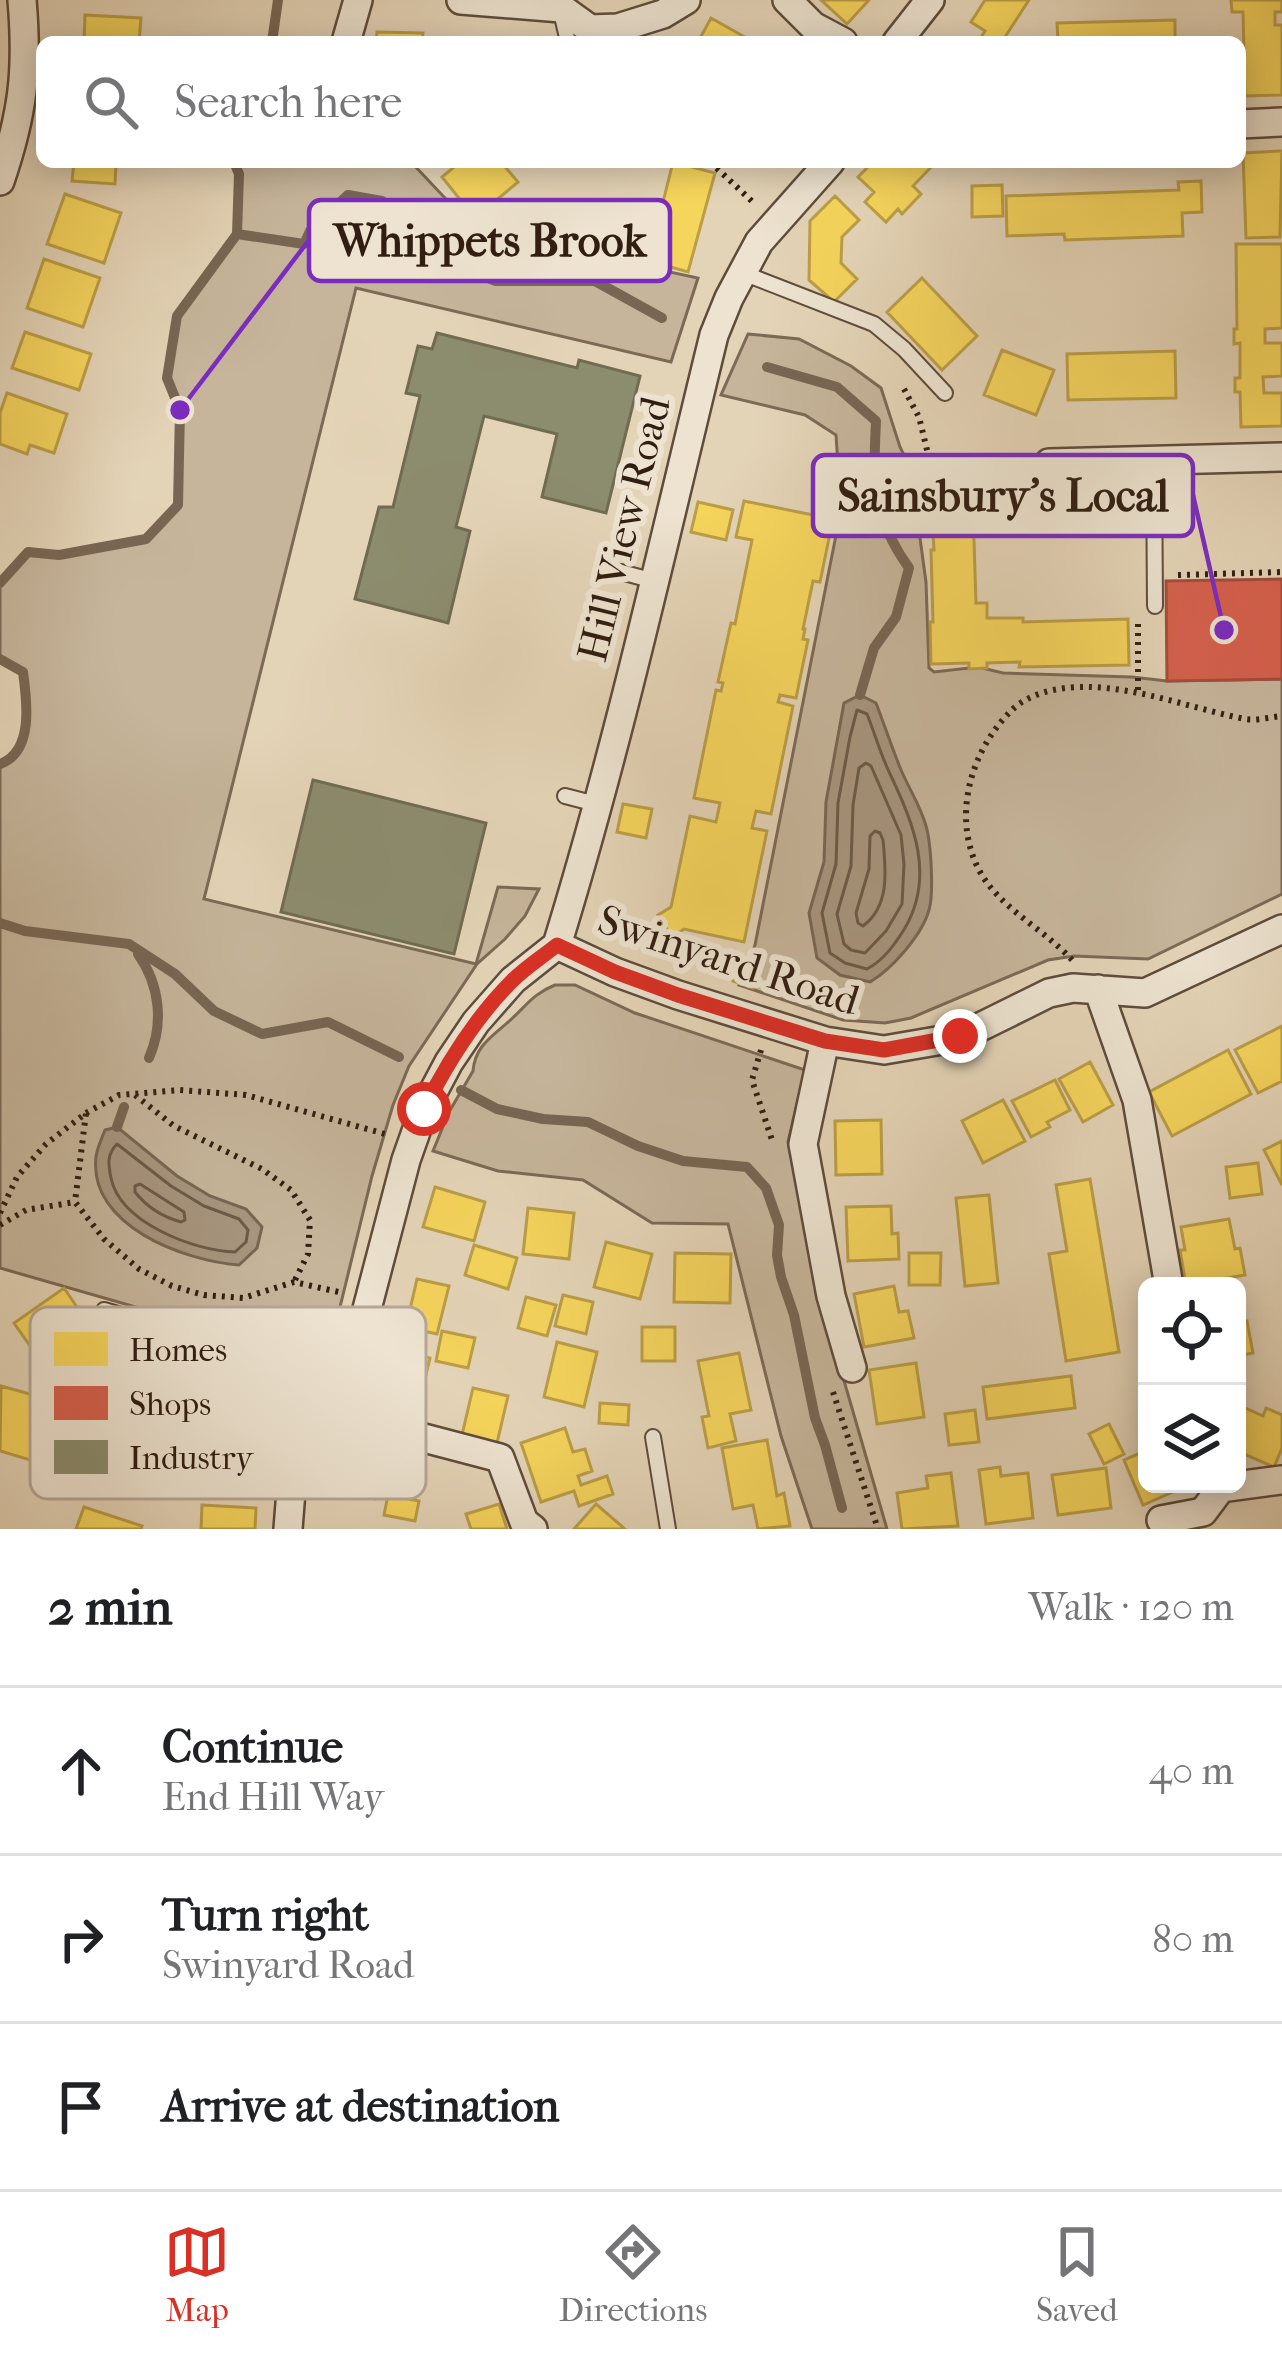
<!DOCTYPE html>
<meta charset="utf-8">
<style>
:root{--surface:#fff;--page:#f2f2f2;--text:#202124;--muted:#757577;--line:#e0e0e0;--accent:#d93025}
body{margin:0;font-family:"IM FELL French Canon",serif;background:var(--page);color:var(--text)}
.controls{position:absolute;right:36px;bottom:36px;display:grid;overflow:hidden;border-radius:18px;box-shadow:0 6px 30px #0003}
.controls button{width:108px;height:108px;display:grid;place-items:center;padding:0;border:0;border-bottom:3px solid var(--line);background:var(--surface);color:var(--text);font:60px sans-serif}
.stop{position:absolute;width:36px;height:36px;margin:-27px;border:9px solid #d93025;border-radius:50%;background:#fff}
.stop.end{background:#d93025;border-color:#fff;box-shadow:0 3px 12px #0008}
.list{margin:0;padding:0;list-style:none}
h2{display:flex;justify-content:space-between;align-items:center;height:156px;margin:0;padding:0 48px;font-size:51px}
h2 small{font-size:39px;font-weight:400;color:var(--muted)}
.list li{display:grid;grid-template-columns:78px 1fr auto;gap:36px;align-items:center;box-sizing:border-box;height:168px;padding:0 48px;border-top:3px solid var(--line)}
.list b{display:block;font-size:45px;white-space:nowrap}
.list p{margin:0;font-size:39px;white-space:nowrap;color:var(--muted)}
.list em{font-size:39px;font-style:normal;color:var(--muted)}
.icon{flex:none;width:66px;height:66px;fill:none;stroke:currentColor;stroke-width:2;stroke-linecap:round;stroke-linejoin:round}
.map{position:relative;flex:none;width:1282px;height:1529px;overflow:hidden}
.search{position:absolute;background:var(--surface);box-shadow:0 6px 30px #0003;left:36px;right:36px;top:36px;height:132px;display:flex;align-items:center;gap:30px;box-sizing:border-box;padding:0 42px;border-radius:18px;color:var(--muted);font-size:45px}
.sheet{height:660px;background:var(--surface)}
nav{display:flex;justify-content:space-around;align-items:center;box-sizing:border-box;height:168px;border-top:3px solid var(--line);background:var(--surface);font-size:33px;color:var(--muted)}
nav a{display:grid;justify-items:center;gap:6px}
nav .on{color:var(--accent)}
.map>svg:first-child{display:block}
</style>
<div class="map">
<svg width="1282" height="1529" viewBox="0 0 1282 1529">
<rect width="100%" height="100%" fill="#e4d4b7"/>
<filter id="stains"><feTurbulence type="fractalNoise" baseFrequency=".00167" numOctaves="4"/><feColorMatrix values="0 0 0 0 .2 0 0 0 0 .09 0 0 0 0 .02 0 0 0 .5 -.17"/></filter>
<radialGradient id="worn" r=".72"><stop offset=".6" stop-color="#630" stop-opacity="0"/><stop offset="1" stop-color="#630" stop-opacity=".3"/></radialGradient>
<path fill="#c6b59b" stroke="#7c6a56" stroke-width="3" d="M234,162H406L413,164L475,230L698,278L671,362L356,288L204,899L476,964L498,887L539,889L525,916L505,939L477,964L409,1066L393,1105L372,1176L330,1348L314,1372L285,1350L0,1268V764C34,751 27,702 23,672L0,659V583L28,552L59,555L146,539L178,505L180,410L167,378L168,364L177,316L237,234L239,174Z
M748,334L799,339L851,366L881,388L900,447L916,480V509L926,582L929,668L934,672L978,667L1003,673L1132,677L1167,681L1282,679V894L1148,959L1074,956L1048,960L911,1018L885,1023L843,1020L739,985L755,945L841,510L836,435L805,415L721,395Z
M555,985H575L635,1013L805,1070L788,1142L836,1353L887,1529H812L781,1436L728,1224L652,1223L583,1180L498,1171L433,1151L449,1112L473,1071C475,1047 490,1038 507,1023C525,1008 532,994 555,985Z"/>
<path fill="#a7967f" stroke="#786653" stroke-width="3" d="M860,695L876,703C884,724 891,745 899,765C907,786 920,804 926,826C931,843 934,893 929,910C922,935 892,969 870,982L840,975L817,958L809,913L824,862L826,802L844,703Z
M117,1127L177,1176L210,1196L246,1209L262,1227L257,1248L239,1265C185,1261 88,1226 96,1157C97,1148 102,1138 105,1130Z"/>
<path fill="#f6d55c" stroke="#bb9e46" stroke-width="3" d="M821,0H869L847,24Z
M985,0H1029L1003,40L1006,42H978L985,31L971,22Z
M1231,0H1282V12H1275V25H1282V95L1245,96L1243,12H1232Z
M85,15L141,18L139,42H84Z
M711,18L752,41L751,42H698Z
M1175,20V41L1195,42H1058L1057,23Z
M377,32L423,33L422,42H376Z
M1282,151L1280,237L1246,238L1243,153Z
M74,162H116L115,184L72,181Z
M460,162H501L518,182L475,218L442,177Z
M673,162L715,173L688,272L604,248L615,206L645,214L649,202L662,206Z
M873,162H936L913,186L921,194L902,214L898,209L886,222L865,202L874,192L858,177Z
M1201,181L1202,212L1182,213L1183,236L1065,240L1064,234L1007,236L1006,196L1179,190L1178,182Z
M1002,185L1003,216L972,217V186Z
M65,194L121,213L104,263L47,244Z
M835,196L859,220L842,237L841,263L857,279L834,302L809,280L810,221Z
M1236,244H1282V328L1265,329V343H1282V376L1263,377L1264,393H1282V426L1241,427L1240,392H1235V378H1240V343L1234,344V329H1237Z
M44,259L100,278L83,327L27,308Z
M922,278L977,336L942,370L887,312Z
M25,332L91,354L79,390L12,368Z
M1002,350L1054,370L1036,415L984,395Z
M1175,351L1176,398L1068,400L1067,354Z
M7,393L67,414L54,453L30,445L27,454L0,444V413Z
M1029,482L1030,508L973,510L976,603H987V618H1023V622L1128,619L1129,665L1019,667L1020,662L987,663V668L969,669V663L931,664L930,622H933L931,550H934L931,498L972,497V483Z
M744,501L833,519L820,582L813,581L803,629H805L803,639L808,640L796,698L780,695L778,702L793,706L771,814L756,811L752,828L767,831L744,942L684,929L672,937L658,915L671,907L690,816L716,822L720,803L694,798L716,690L721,691L723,683L718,682L731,623L735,624L752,540L736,537Z
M698,502L733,510L726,540L691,532Z
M623,804L652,809L646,838L617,832Z
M741,962L760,969L753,988L733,981Z
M1282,1026V1081L1258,1093L1235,1050Z
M1228,1050L1251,1094L1172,1136L1149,1092Z
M1090,1062L1113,1105L1083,1122L1059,1079Z
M1055,1080L1070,1110L1047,1122L1050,1127L1031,1137L1012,1101Z
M1003,1100L1025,1141L983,1163L962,1121Z
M881,1120L882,1174L836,1175L835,1121Z
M1282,1141V1185L1264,1150Z
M1258,1163L1262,1194L1230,1198L1226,1167Z
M1090,1179L1119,1352L1066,1361L1049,1254L1067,1251L1056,1185Z
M435,1187L485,1202L474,1241L423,1227Z
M989,1195L998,1283L965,1286L956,1198Z
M891,1206L892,1234L898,1233L899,1259L848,1261L846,1207Z
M528,1208L574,1213L569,1259L523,1254Z
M1229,1219L1235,1249L1240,1248L1245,1275L1186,1285L1180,1250H1185L1181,1227Z
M606,1242L652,1254L640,1299L594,1287Z
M474,1245L517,1258L508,1289L465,1275Z
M675,1253L731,1254L730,1303L674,1302Z
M909,1253H941L940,1285H909Z
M417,1279L449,1286L437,1334L406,1327Z
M894,1286L899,1312L908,1311L914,1338L864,1347L854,1294Z
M64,1288L92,1329L42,1363L14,1323Z
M563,1295L593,1302L586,1334L555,1326Z
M526,1297L556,1305L547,1336L518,1328Z
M1247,1321L1253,1353L1237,1356V1323Z
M642,1327H675V1361H642Z
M442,1331L475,1338L468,1368L436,1361Z
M557,1342L597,1352L584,1407L544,1397Z
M395,1350L430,1358L417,1411L383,1404Z
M739,1353L751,1410L730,1414L736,1441L708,1448L702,1417L709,1416L698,1361Z
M916,1363L924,1417L877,1424L869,1370Z
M1071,1376L1075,1408L987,1419L983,1387Z
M1,1386L48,1399L30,1460L0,1451Z
M473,1388L508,1396L497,1443L462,1435Z
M600,1403L629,1405L628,1425L599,1423Z
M1241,1406L1263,1416L1266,1408L1282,1415V1448L1274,1467L1237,1451V1416Z
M975,1410L979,1442L949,1445L945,1414Z
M1109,1424L1124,1454L1104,1464L1089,1434Z
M565,1428L573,1452L585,1449L592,1471L578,1476L581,1485L607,1476L613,1494L579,1506L574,1491L541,1502L521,1443Z
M767,1440L777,1496L784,1493L790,1526L758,1529L753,1505L733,1509L722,1448Z
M340,1450L385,1463L375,1499L330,1487Z
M1147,1450V1484H1191L1143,1505L1124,1460Z
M1000,1467L1001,1476L1028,1473L1033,1518L986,1524L979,1470Z
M1106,1468L1111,1508L1058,1515L1052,1475Z
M951,1473L958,1526L902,1529L897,1493L928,1488L926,1476Z
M388,1495L419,1501L415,1521L384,1515Z
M499,1504L507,1529H471L466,1514Z
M596,1504L625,1529H574Z
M202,1505L256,1508L255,1529H201Z
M84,1507L142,1526L141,1529H76Z"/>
<path fill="#d6604d" stroke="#a44c3b" stroke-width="3" d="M1282,579V679L1167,681L1166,581Z"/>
<path fill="#8c8c6e" stroke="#716b52" stroke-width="3" d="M437,333L577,368L579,360L640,376L606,513L542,497L557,434L484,416L456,527L470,531L448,623L355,599L379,507H393L420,396L406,393L418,346L432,349Z
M313,780L486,823L454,954L281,912Z"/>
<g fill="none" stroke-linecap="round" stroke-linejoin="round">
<path stroke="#6c5a48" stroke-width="3" d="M857,710L867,714C875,734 881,756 891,776C914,825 935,876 905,928C895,944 884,960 867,969L845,963L830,953L822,913L836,864L838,803L850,737Z
M866,763L871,766L901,835L904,864L902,904L886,931L865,953L851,950L844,944L837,914L851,866L853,805L859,768Z
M875,831L880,833L883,840C886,871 890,906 863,926L858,923L856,913L869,869L870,836Z
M117,1144L171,1186L204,1206L239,1219L248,1230L246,1242L235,1252C195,1251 120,1223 111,1178C108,1164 107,1154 117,1144Z
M140,1184L184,1212L185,1220L181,1222C163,1217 146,1206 135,1192V1186Z"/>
<path stroke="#786653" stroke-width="10" d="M272,42L278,0
M237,234L304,244L310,231L348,195L382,201L432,255L495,281H595L662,318
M767,367L837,387L876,421C873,483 872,516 909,568L896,617L874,648L860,695
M0,583L28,552L59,555L146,539L178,505L180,410L167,378L177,316L237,234L239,174L234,162
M0,659L23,672C27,701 34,752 0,764
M0,923L25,931L129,944L175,974L214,1011L262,1034L328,1022L399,1057
M138,954C160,985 164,1024 149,1058
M461,1090L497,1109L543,1119L588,1122L638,1146L683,1161L747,1167L766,1188L779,1225L777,1255L781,1277L794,1315L815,1418L825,1445L842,1508
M117,1127L124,1107"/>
<defs>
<path id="lane" d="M561,12L568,42
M743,273L874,324L904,349L945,393
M1154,461L1155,606
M621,572L654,581
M565,796L596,804
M104,1310L276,1360L325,1412
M153,1397L176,1330
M653,1437L668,1529"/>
<path id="street" d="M461,0L561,8L590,29L618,28L663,14L686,0
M787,0L813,26L843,42
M346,42L358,0
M897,42L930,0
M1240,124L1282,122
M0,181C23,114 28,70 22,0
M1049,463L1282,457
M557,945C619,744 664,539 714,335L729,298L759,242L830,162
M557,945L615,972L678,995L825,1041L884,1050L960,1037L1049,993L1073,988L1145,993L1282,929
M1098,989L1137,1100L1169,1286
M825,1041L803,1144L831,1296L852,1368
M325,1412L500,1458L524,1522L533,1529
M1221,1488L1281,1480
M1161,1520L1203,1512L1221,1488
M288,1529L291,1491L300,1455L357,1347L406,1160L424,1109L449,1062L476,1022L513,980L557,945"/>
</defs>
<use href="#lane" stroke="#5e4c3b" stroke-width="18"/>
<use href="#street" stroke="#5e4c3b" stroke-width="32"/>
<path stroke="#311e12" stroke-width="6" stroke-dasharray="3 6" stroke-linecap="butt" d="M710,162L755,204
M904,389L919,417L928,454L943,465L965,468L1021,464
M1178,575L1282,572
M1138,624V693
M1072,960C1044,929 999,908 979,870C951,816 971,749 1013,709C1032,691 1065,686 1091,687C1144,689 1194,709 1245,719C1257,721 1270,717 1282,716
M761,1050L752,1080L772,1140
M135,1095L174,1126L262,1169L291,1190L310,1220L308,1254L294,1282
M86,1113L119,1095L179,1090L246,1095L385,1134
M0,1213L17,1177L46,1144L86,1113L75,1202
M0,1225L26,1210L75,1202L104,1239L139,1269L172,1286L204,1295L243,1298L294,1282L343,1293
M833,1392L878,1529"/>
<use href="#lane" stroke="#ede3d0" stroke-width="14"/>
<use href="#street" stroke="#ede3d0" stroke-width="27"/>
</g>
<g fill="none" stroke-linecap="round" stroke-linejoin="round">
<path stroke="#d93025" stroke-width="15" d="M424,1109C447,1063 475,1018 512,981C525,968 542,957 557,945L615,972L678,995L825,1041L884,1050L960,1036"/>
</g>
<g text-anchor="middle" stroke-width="12" stroke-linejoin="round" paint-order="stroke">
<g font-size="42" fill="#311e12" stroke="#ede3d0">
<text transform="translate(623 529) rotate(-76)" y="15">Hill View Road</text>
<text transform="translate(729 959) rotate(18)" y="15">Swinyard Road</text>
</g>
</g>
<rect x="30" y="1307" width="396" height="192" rx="18" fill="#ede3d0" stroke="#b5a897" stroke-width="3"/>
<rect x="54" y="1332" width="54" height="34" fill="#f6d55c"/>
<rect x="54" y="1386" width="54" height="34" fill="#d6604d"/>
<rect x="54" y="1440" width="54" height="34" fill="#8c8c6e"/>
<g font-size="33" fill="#311e12">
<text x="129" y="1361">Homes</text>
<text x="129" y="1415">Shops</text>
<text x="129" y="1469">Industry</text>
</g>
<path fill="none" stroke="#7b2cbf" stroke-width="4.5" d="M180 410L309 240M1224 630L1193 495"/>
<g fill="#7b2cbf" stroke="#ede3d0" stroke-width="4.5">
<circle cx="180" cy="410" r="12"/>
<circle cx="1224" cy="630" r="12"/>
</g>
<g fill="#ede3d0" stroke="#7b2cbf" stroke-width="4.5">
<rect x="309" y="200" width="361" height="81" rx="12"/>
<rect x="813" y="455" width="380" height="81" rx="12"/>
</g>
<g font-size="45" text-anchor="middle" font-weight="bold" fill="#311e12">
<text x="490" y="256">Whippets Brook</text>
<text x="1003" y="511">Sainsbury's Local</text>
</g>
<rect width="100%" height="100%" filter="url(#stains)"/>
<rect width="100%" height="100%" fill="url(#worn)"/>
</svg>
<div class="controls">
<button><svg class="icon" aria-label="locate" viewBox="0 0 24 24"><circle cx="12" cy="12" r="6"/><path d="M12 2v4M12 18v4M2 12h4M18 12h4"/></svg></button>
<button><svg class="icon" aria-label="layers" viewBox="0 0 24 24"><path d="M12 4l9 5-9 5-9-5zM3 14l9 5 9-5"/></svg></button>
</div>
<div class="stop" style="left:424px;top:1109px"></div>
<div class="stop end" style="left:960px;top:1036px"></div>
<div class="search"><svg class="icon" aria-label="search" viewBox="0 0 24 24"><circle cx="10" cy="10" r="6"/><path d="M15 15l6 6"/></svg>Search here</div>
</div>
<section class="sheet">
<h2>2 min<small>Walk · 120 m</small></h2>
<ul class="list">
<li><svg class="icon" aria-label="ahead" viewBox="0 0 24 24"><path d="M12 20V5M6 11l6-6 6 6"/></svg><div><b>Continue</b><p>End Hill Way</p></div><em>40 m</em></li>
<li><svg class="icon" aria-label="right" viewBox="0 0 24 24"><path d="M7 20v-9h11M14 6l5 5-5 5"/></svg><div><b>Turn right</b><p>Swinyard Road</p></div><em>80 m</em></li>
<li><svg class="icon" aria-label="arrive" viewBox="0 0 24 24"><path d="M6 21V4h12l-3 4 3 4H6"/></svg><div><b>Arrive at destination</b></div></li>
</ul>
</section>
<nav>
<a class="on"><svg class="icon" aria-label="map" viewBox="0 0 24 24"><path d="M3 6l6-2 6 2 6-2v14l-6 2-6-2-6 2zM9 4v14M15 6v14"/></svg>Map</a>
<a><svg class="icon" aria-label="directions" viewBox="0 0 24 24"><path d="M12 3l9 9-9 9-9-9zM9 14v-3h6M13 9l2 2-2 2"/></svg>Directions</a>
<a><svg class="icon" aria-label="saved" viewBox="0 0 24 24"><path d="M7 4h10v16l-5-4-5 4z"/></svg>Saved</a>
</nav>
